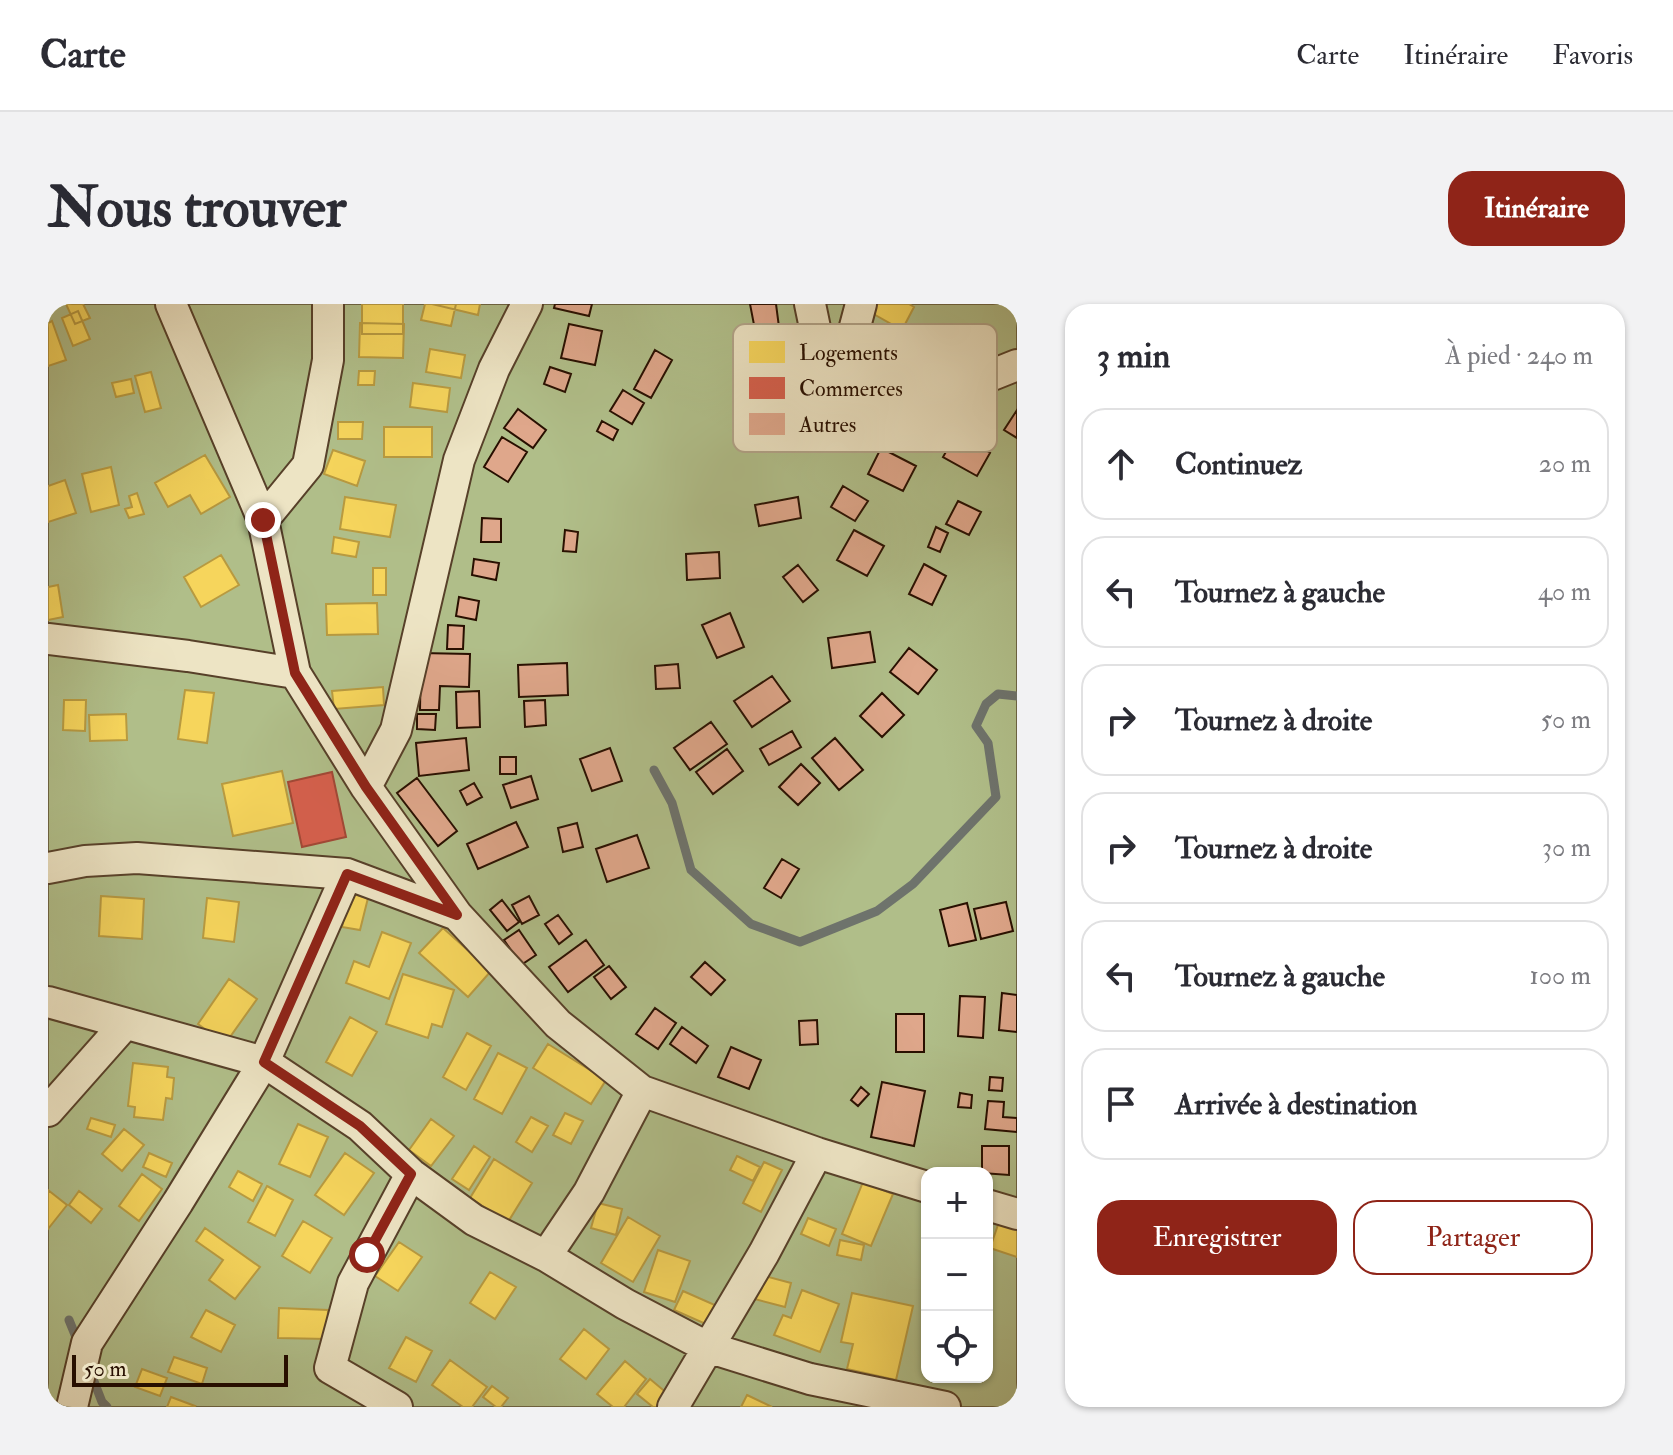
<!DOCTYPE html>
<html lang="fr">
<meta charset="utf-8">
<style>
:root{--surface:#fff;--page:#f2f2f3;--text:#2b2b33;--muted:#7c7c81;--line:#e1e1e2;--accent:#8f2418}
body{margin:0;font-family:"IM FELL Double Pica",serif;background:var(--page);color:var(--text)}
.controls{position:absolute;right:24px;bottom:24px;display:grid;overflow:hidden;border-radius:16px;box-shadow:0 2px 6px #0004}
.controls button{width:72px;height:72px;display:grid;place-items:center;padding:0;border:0;border-bottom:2px solid var(--line);background:var(--surface);color:var(--text);font:40px sans-serif}
.scale{position:absolute;left:24px;bottom:20px;width:216px;box-sizing:border-box;padding-left:8px;border:4px solid #280f00;border-top:0;font-size:22px;line-height:28px;white-space:nowrap;color:#280f00;-webkit-text-stroke:6px #ede4c4;paint-order:stroke}
.stop{position:absolute;width:24px;height:24px;margin:-18px;border:6px solid #8f2418;border-radius:50%;background:#fff}
.stop.end{background:#8f2418;border-color:#fff;box-shadow:0 2px 8px #0008}
.list{margin:0;padding:0;list-style:none}
h2{display:flex;justify-content:space-between;align-items:center;height:104px;margin:0;padding:0 32px;font-size:34px}
h2 small{font-size:26px;font-weight:400;color:var(--muted)}
.list li{display:grid;grid-template-columns:52px 1fr auto;gap:24px;align-items:center;box-sizing:border-box;height:112px;margin:0 16px 16px;padding:0 16px;border:2px solid var(--line);border-radius:24px}
.list b{display:block;font-size:30px;white-space:nowrap}
.list em{font-size:26px;font-style:normal;color:var(--muted)}
.actions{display:flex;gap:16px;padding:24px 32px}
.actions a{flex:1;padding:18px 0;border:2px solid var(--accent);border-radius:24px;text-align:center;font-size:28px;color:var(--accent)}
.actions .main{background:var(--accent);color:#fff}
.icon{flex:none;width:44px;height:44px;fill:none;stroke:currentColor;stroke-width:2;stroke-linecap:round;stroke-linejoin:round}
.map{position:relative;flex:none;width:969px;height:1103px;overflow:hidden;border-radius:24px}
header{display:flex;align-items:center;gap:48px;box-sizing:border-box;height:112px;padding:0 40px;background:var(--surface);border-bottom:2px solid var(--line)}
header strong{font-size:38px}
nav{display:flex;gap:44px;margin-inline-start:auto;font-size:28px}
.intro{display:flex;align-items:center;justify-content:space-between;box-sizing:border-box;height:192px;padding:0 48px}
h1{margin:0;font-size:56px}
.button{padding:20px 36px;border-radius:24px;background:var(--accent);color:#fff;font-size:28px;font-weight:700}
main{display:flex;gap:48px;padding:0 48px}
aside{flex:1;background:var(--surface);border-radius:24px;box-shadow:0 2px 6px #0004}
.map>svg:first-child{display:block}
</style>
<header>
<strong>Carte</strong>
<nav><a>Carte</a><a>Itinéraire</a><a>Favoris</a></nav>
</header>
<div class="intro"><h1>Nous trouver</h1><a class="button">Itinéraire</a></div>
<main>
<div class="map">
<svg width="969" height="1103" viewBox="0 0 969 1103">
<rect width="100%" height="100%" fill="#e3d5a5"/>
<filter id="stains"><feTurbulence type="fractalNoise" baseFrequency=".0025" numOctaves="4"/><feColorMatrix values="0 0 0 0 .2 0 0 0 0 .09 0 0 0 0 .02 0 0 0 .5 -.17"/></filter>
<radialGradient id="worn" r=".72"><stop offset=".6" stop-color="#630" stop-opacity="0"/><stop offset="1" stop-color="#630" stop-opacity=".3"/></radialGradient>
<path fill="#b0be89" stroke="#6c6644" stroke-width="2" fill-rule="evenodd" d="M0,0H969V1103H0ZM879,869H939V1073H879Z"/>
<path fill="#f6d55c" stroke="#b89a40" stroke-width="2" d="M18,0H35L42,14L27,20Z
M314,0H355V30H314Z
M377,0H408L403,22L373,16Z
M384,0H432L430,11Z
M827,0H861L866,3L854,26L822,8Z
M30,7L42,35L25,42L14,14Z
M4,17L18,56L0,62V19Z
M312,19L356,20L355,54L311,53Z
M382,45L417,51L413,74L378,68Z
M311,67H327L326,81H310Z
M103,68L113,104L97,108L87,72Z
M83,75L86,89L68,93L64,79Z
M365,79L402,84L399,108L362,103Z
M290,118H315L314,135H290Z
M336,123H384V153H336Z
M285,146L317,157L309,182L276,170Z
M157,151L182,193L153,210L142,191L120,203L107,179Z
M63,163L71,201L43,208L34,170Z
M17,176L28,209L0,218V182Z
M89,189L96,210L81,214L77,205L84,203L81,192Z
M297,193L348,201L342,233L292,225Z
M286,233L311,238L308,253L284,249Z
M173,251L191,281L153,303L136,273Z
M325,264H338V291H325Z
M10,281L15,313L0,316V283Z
M329,299L330,330L279,331L278,300Z
M335,383L336,401L286,405L284,387Z
M137,386L166,389L159,439L130,435Z
M16,396H38L37,427L15,426Z
M78,410L79,436L42,437L41,411Z
M234,467L245,519L185,532L174,480Z
M301,589L320,594L312,626L294,623Z
M53,592L96,595L94,635L51,632Z
M159,594L191,598L186,638L155,634Z
M395,624L443,667L420,693L371,649Z
M334,628L363,639L341,695L298,679L306,657L321,663Z
M355,670L406,686L394,723L384,720L380,734L338,720Z
M181,675L209,695L177,740L150,720Z
M302,713L329,728L304,772L278,758Z
M419,729L443,742L418,786L395,773Z
M500,740L558,776L543,800L485,764Z
M450,749L479,764L454,810L426,795Z
M85,759L120,763L119,773L126,774L124,795L118,794L115,816L86,813L87,803L80,802Z
M517,809L535,817L523,840L505,831Z
M483,813L500,822L484,848L468,838Z
M43,814L67,821L63,833L39,825Z
M383,815L406,832L383,862L361,846Z
M250,820L280,833L262,873L231,860Z
M76,825L96,841L74,867L54,850Z
M426,842L442,853L421,886L404,875Z
M101,849L124,859L118,873L95,863Z
M297,849L326,869L296,911L267,891Z
M689,852L712,863L705,877L682,866Z
M446,855L484,879L460,918L422,894Z
M716,858L734,866L713,908L695,899Z
M190,867L214,880L205,897L181,883Z
M94,870L114,885L91,917L71,902Z
M815,878L845,890L823,942L794,930Z
M219,882L245,896L227,932L200,918Z
M0,886L19,901L0,925Z
M31,887L54,905L43,919L21,901Z
M550,899L574,905L568,931L543,924Z
M580,913L612,932L585,978L553,959Z
M760,914L788,925L781,942L753,930Z
M952,915L969,921V953L942,944Z
M255,917L284,934L262,969L234,952Z
M157,924L212,963L187,995L161,976L175,956L148,937Z
M792,936L816,941L813,956L789,951Z
M351,938L374,953L350,987L327,972Z
M610,946L642,957L627,998L596,988Z
M442,968L468,983L447,1015L422,999Z
M709,970L743,979L737,1003L703,994Z
M754,986L791,1000L772,1048L726,1031L735,1011L743,1014Z
M635,987L669,1002L660,1021L626,1006Z
M804,989L865,1002L848,1076L799,1065L805,1040L793,1038Z
M231,1004L280,1006L279,1035L230,1034Z
M158,1006L187,1021L173,1048L143,1033Z
M536,1025L561,1045L538,1075L512,1055Z
M358,1033L384,1047L368,1078L341,1064Z
M126,1053L159,1064L154,1080L120,1068Z
M402,1056L439,1083L424,1103H415L384,1081Z
M577,1057L598,1075L576,1103H565L549,1090Z
M94,1065L119,1074L112,1092L87,1083Z
M602,1075L626,1095L619,1103H605L589,1090Z
M444,1082L460,1094L453,1103H448L435,1093Z
M699,1091L724,1103H693Z
M123,1093L147,1102L146,1103H119Z"/>
<path fill="#d6604d" stroke="#a24836" stroke-width="2" d="M284,468L298,533L254,543L240,478Z"/>
<g fill="none" stroke-linecap="round" stroke-linejoin="round">
<path stroke="#6e736c" stroke-width="9" d="M606,466L624,499L643,566L703,620L752,638L829,607L865,580L948,493L940,439L928,422L938,400L950,390L969,392
M21,1016L30,1038
M42,1067L54,1098L59,1103"/>
</g>
<path fill="#dfa78b" stroke="#280f00" stroke-width="2" d="M507,0H544L541,12L506,4Z
M702,0H728L731,23L707,26Z
M521,20L554,27L547,61L513,54Z
M607,46L624,56L603,94L586,85Z
M502,63L523,70L517,88L496,80Z
M575,86L596,99L584,120L562,107Z
M470,105L498,126L485,144L456,124Z
M969,106V134L956,126Z
M554,117L570,126L565,136L549,127Z
M908,130L942,149L929,172L895,153Z
M454,133L479,148L460,178L436,163Z
M833,144L868,162L855,187L820,170Z
M795,182L820,197L807,217L783,203Z
M750,193L753,214L711,222L707,201Z
M910,197L933,208L921,231L898,220Z
M434,214L453,215V238H433Z
M888,223L900,229L892,248L880,243Z
M517,226L530,228L528,248L515,247Z
M806,226L836,242L819,272L789,256Z
M671,248L672,274L639,276L638,250Z
M426,255L451,259L448,276L424,271Z
M876,260L898,272L884,301L861,290Z
M750,261L770,286L755,298L735,273Z
M411,293L431,297L428,316L408,312Z
M682,309L696,343L669,354L654,321Z
M400,321L416,322L415,345H399Z
M822,328L827,358L784,364L780,334Z
M861,344L889,366L870,390L842,368Z
M373,349L422,350L421,383L392,382L391,406H372Z
M519,359L520,391L471,393L470,361Z
M630,360L632,384L608,385L607,362Z
M724,372L742,397L704,423L686,397Z
M431,387L432,423L409,424L408,388Z
M834,389L856,411L834,433L812,412Z
M497,396L498,421L477,423L476,397Z
M369,410H388L387,426L369,425Z
M663,418L679,440L642,466L626,444Z
M744,427L753,443L721,461L712,445Z
M418,434L421,466L371,472L368,439Z
M787,434L815,466L791,486L764,454Z
M562,444L574,477L544,487L532,455Z
M679,445L695,467L665,490L648,468Z
M452,453H468V470H452Z
M753,460L772,479L750,501L731,483Z
M483,472L490,495L463,504L455,481Z
M369,474L409,527L390,542L349,489Z
M426,479L434,493L419,501L412,487Z
M468,518L480,543L430,565L419,540Z
M529,519L535,543L515,548L510,524Z
M589,531L601,564L559,578L548,545Z
M734,555L751,565L733,594L716,584Z
M481,592L491,611L474,620L464,601Z
M454,596L471,618L459,627L442,606Z
M958,598L965,627L933,635L926,605Z
M919,599L928,636L901,642L892,606Z
M510,611L524,630L511,640L497,620Z
M471,626L488,651L473,661L456,636Z
M538,636L556,661L520,688L501,663Z
M657,658L677,676L663,691L643,673Z
M561,662L578,683L563,695L546,673Z
M954,689L969,691V728L951,726Z
M912,692L937,693L935,734L910,732Z
M607,704L628,719L610,745L588,730Z
M848,710H876V748H848Z
M769,716L770,740L752,741L751,717Z
M634,723L660,742L648,759L622,740Z
M683,743L713,756L701,785L670,773Z
M942,773L955,774L954,787L941,786Z
M834,778L877,787L866,842L823,833Z
M813,783L821,790L810,802L803,796Z
M912,789L924,791L923,804L910,803Z
M940,797L956,798L955,813L969,814V828L937,825Z
M934,842H961V871L934,869Z"/>
<g fill="none" stroke-linecap="round" stroke-linejoin="round">
<defs>
<path id="minor" d="M123,0L215,216L247,369L318,483L409,611L510,720L594,787L769,849L879,883
M762,0L781,91L801,45L813,0
M781,91L789,113L849,109L969,61
M215,216L260,161L280,56V0
M0,335L140,352L247,369
M318,483L348,426L411,156L446,65L479,0
M0,564L37,557L89,554L299,570L409,611
M0,698L216,758L312,822L363,870L426,916L498,952L577,1000L659,1043L762,1075L897,1103
M0,807L77,720
M939,901L969,910
M498,952L541,888L594,787
M24,1103L39,1039L130,898L216,758L299,570
M349,1103L282,1064L305,979L363,870
M625,1103L716,949L769,849"/>
</defs>
<use href="#minor" stroke="#574029" stroke-width="34"/>
<use href="#minor" stroke="#ede4c4" stroke-width="30"/>
</g>
<g fill="none" stroke-linecap="round" stroke-linejoin="round">
<path stroke="#8f2418" stroke-width="10" d="M215,216L247,369L318,483L409,611L299,570L216,758L312,822L363,870L319,951"/>
</g>
<rect x="685" y="20" width="264" height="128" rx="12" fill="#ede4c4" stroke="#b2a489" stroke-width="2"/>
<rect x="701" y="37" width="36" height="22" fill="#f6d55c"/>
<rect x="701" y="73" width="36" height="22" fill="#d6604d"/>
<rect x="701" y="109" width="36" height="22" fill="#dfa78b"/>
<g font-size="22" fill="#280f00">
<text x="751" y="56">Logements</text>
<text x="751" y="92">Commerces</text>
<text x="751" y="128">Autres</text>
</g>
<rect width="100%" height="100%" filter="url(#stains)"/>
<rect width="100%" height="100%" fill="url(#worn)"/>
</svg>
<div class="controls">
<button>+</button>
<button>−</button>
<button><svg class="icon" aria-label="locate" viewBox="0 0 24 24"><circle cx="12" cy="12" r="6"/><path d="M12 2v4M12 18v4M2 12h4M18 12h4"/></svg></button>
</div>
<div class="scale">50 m</div>
<div class="stop" style="left:319px;top:951px"></div>
<div class="stop end" style="left:215px;top:216px"></div>
</div>
<aside>
<h2>3 min<small>À pied · 240 m</small></h2>
<ul class="list">
<li><svg class="icon" aria-label="ahead" viewBox="0 0 24 24"><path d="M12 20V5M6 11l6-6 6 6"/></svg><div><b>Continuez</b></div><em>20 m</em></li>
<li><svg class="icon" aria-label="left" viewBox="0 0 24 24"><path d="M17 20v-9H6M10 6l-5 5 5 5"/></svg><div><b>Tournez à gauche</b></div><em>40 m</em></li>
<li><svg class="icon" aria-label="right" viewBox="0 0 24 24"><path d="M7 20v-9h11M14 6l5 5-5 5"/></svg><div><b>Tournez à droite</b></div><em>50 m</em></li>
<li><svg class="icon" aria-label="right" viewBox="0 0 24 24"><path d="M7 20v-9h11M14 6l5 5-5 5"/></svg><div><b>Tournez à droite</b></div><em>30 m</em></li>
<li><svg class="icon" aria-label="left" viewBox="0 0 24 24"><path d="M17 20v-9H6M10 6l-5 5 5 5"/></svg><div><b>Tournez à gauche</b></div><em>100 m</em></li>
<li><svg class="icon" aria-label="arrive" viewBox="0 0 24 24"><path d="M6 21V4h12l-3 4 3 4H6"/></svg><div><b>Arrivée à destination</b></div></li>
</ul>
<div class="actions"><a class="main">Enregistrer</a><a>Partager</a></div>
</aside>
</main>
